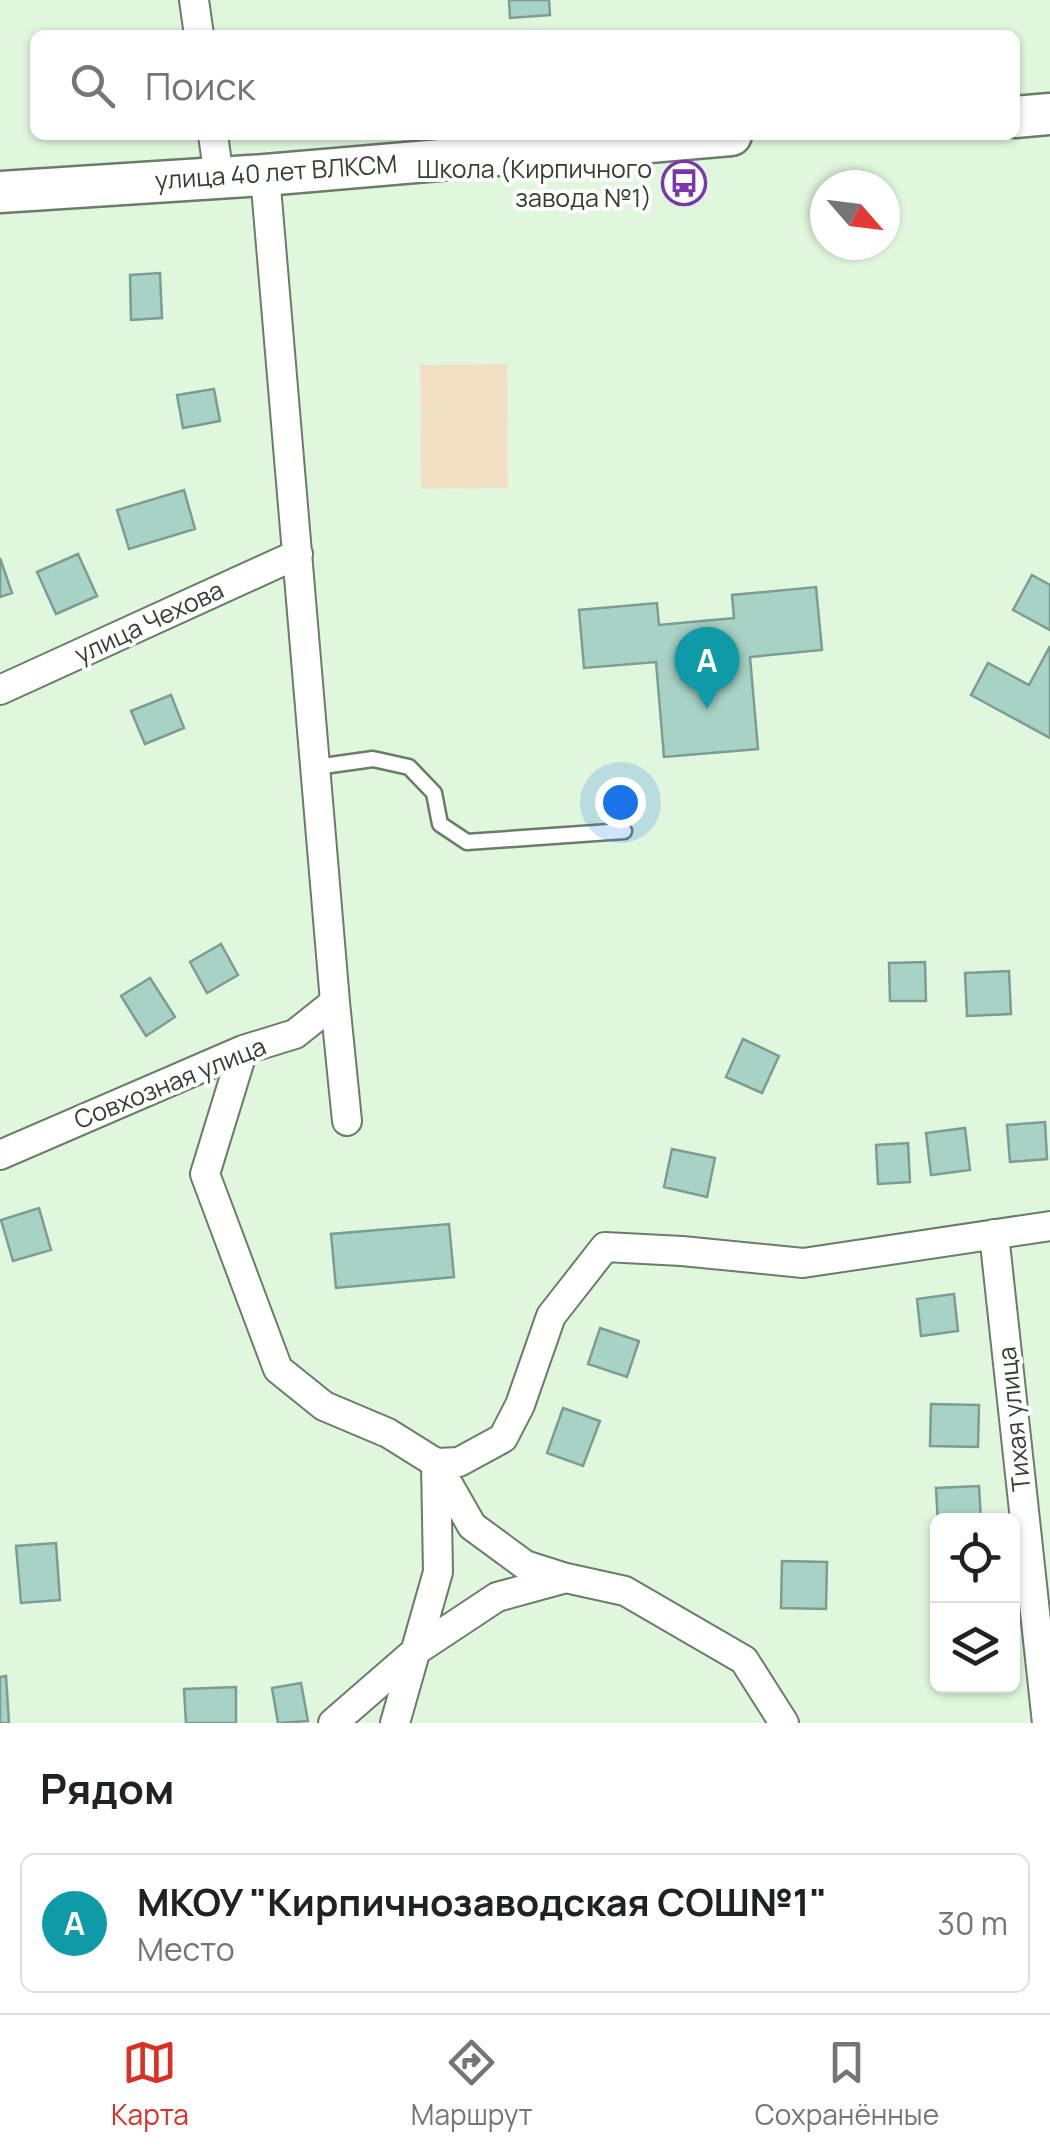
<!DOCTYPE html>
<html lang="ru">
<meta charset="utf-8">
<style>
:root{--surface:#fff;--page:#f6f6f6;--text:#202124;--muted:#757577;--line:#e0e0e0;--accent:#d93025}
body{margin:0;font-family:Manrope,sans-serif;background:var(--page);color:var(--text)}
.controls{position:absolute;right:30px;bottom:30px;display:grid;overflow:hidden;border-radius:15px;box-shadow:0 2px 8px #0004}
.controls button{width:90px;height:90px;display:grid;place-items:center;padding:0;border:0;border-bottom:2px solid var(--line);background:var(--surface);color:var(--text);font:50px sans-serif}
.compass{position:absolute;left:810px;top:170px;width:90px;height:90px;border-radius:50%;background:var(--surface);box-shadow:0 2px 8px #0004;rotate:118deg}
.you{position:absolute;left:620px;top:802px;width:35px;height:35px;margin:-25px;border:8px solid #fff;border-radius:50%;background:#1a73e8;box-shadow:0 0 0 15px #1a73e833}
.badge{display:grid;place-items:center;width:65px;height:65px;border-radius:50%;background:var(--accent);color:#fff;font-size:32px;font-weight:700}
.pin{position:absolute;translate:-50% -82px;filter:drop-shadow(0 2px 5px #0008)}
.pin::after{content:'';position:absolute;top:52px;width:35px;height:30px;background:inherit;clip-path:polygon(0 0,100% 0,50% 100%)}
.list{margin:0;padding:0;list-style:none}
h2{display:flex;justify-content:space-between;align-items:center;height:130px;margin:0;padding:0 40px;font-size:42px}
h2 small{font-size:32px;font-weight:400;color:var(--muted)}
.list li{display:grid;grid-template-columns:65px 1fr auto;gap:30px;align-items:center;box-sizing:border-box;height:140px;margin:0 20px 20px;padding:0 20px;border:2px solid var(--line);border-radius:15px}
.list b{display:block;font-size:38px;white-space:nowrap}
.list p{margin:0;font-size:32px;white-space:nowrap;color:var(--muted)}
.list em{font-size:32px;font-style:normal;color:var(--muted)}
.icon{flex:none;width:55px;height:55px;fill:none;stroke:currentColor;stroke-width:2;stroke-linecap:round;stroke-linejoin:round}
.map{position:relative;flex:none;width:1050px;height:1723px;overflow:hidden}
.search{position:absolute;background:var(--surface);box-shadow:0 2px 8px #0004;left:30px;right:30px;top:30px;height:110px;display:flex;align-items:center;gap:25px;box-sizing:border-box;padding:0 35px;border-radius:15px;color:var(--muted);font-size:38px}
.sheet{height:290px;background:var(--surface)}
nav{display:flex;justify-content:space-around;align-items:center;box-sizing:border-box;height:140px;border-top:2px solid var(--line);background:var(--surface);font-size:28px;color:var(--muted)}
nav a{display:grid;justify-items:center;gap:5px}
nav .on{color:var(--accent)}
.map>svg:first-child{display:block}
</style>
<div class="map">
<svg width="1050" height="1723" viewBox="0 0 1050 1723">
<rect width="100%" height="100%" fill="#e0f7de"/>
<path fill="#f1dfc4" d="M507,364L508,488L421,489L420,365Z"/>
<path fill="#a8d2c6" stroke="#7b9d93" stroke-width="2.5" d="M509,0H549L550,15L510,18Z
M160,273L162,318L131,320L130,275Z
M214,389L220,421L183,428L177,395Z
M184,490L195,529L129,549L117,510Z
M78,554L97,596L56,614L37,572Z
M0,558L12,593L0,597Z
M1032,575L1050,585V630L1013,610Z
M816,587L822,650L750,657L758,749L664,757L656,662L584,668L579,610L657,603L659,625L734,618L732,595Z
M1050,646V738L971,695L988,663L1029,685Z
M171,695L184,728L145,744L131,711Z
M221,944L238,975L207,993L190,962Z
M925,962L926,1001H890L889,963Z
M1009,971L1011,1014L967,1016L965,973Z
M150,978L175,1017L146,1036L121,996Z
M743,1039L779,1056L762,1093L726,1077Z
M1045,1122L1047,1159L1010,1162L1007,1125Z
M965,1128L970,1170L931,1175L926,1133Z
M908,1143L910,1182L878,1184L876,1145Z
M672,1149L715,1158L707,1197L664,1187Z
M39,1208L51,1250L13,1261L1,1220Z
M449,1224L454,1277L336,1288L331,1234Z
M954,1294L958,1331L921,1336L917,1299Z
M600,1328L639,1341L627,1377L588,1364Z
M931,1404L979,1405L978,1447L930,1446Z
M563,1408L600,1421L583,1466L547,1453Z
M979,1486L981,1520H938V1524L936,1488Z
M56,1543L60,1600L21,1603L16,1546Z
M782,1561L827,1562L826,1609L781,1608Z
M6,1676L9,1723H0V1677Z
M301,1683L308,1721L278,1723L272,1688Z
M236,1687V1723H186L184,1689Z"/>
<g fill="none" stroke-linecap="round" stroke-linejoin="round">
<defs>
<path id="lane" d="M316,767L373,759L409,767L434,793L440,824L467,842L624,831"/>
<path id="street" d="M194,0L199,35
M213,135L219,177
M265,175L335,1002L347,1121
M0,690L298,554
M243,1050L205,1174L278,1369L324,1406L388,1433L436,1463L472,1526L525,1565L566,1578
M0,1155L243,1050L295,1034L335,1002
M994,1234L1047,1723
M333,1723L417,1650L497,1597L566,1578L625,1591L744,1660L784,1723
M395,1723L438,1572L436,1463L459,1462L503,1438L520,1405L551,1316L605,1247L682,1251L803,1263L1050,1226"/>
<path id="secondary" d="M1015,117L1050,114
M0,192L265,175L731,135"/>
</defs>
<use href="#lane" stroke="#697d68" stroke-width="19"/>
<use href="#street" stroke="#697d68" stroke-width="32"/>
<use href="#secondary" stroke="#697d68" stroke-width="45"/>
<use href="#lane" stroke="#fff" stroke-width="14"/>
<use href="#street" stroke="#fff" stroke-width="28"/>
<use href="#secondary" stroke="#fff" stroke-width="40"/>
</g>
<defs>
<symbol id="bus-ring" viewBox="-11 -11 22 22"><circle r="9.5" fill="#fff" stroke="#7a36aa" stroke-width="1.5"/><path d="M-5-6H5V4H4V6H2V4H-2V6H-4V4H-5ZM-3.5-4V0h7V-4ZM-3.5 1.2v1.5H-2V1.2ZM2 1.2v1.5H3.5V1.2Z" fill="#7a36aa"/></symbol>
</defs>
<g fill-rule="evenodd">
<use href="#bus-ring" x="659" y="158" width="50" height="50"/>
</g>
<g text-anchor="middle" stroke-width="8" stroke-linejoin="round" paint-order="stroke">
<g font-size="25" fill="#353e35" stroke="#fff" text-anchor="end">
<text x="652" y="178">Школа (Кирпичного<tspan x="652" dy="29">завода №1)</tspan></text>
</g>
<g font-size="25" fill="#353e35" stroke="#fff">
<text transform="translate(276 172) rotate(-4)" y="9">улица 40 лет ВЛКСМ</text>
<text transform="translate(149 622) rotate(-25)" y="9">улица Чехова</text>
<text transform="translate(170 1083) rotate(-22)" y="9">Совхозная улица</text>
<text transform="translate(1014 1419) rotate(-96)" y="9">Тихая улица</text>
</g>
</g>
</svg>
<div class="controls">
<button><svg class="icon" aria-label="locate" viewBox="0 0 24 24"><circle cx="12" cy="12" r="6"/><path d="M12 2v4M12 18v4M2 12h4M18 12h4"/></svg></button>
<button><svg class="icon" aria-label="layers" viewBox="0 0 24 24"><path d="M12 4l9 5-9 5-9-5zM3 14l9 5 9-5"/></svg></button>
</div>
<svg class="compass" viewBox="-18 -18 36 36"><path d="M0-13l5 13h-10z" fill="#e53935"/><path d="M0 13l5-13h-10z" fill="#757577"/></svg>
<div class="you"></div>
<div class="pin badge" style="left:707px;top:709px;background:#0f9aa8">A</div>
<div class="search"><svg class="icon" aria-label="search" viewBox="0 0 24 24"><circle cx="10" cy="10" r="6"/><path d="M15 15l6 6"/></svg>Поиск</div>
</div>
<section class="sheet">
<h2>Рядом<small></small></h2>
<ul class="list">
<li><span class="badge" style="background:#0f9aa8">A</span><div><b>МКОУ &quot;Кирпичнозаводская СОШ№1&quot;</b><p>Место</p></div><em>30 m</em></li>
</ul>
</section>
<nav>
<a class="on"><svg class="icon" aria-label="map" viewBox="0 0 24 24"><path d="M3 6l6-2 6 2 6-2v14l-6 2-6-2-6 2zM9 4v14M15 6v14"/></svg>Карта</a>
<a><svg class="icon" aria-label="directions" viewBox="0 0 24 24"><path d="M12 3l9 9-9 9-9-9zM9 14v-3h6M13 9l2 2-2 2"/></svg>Маршрут</a>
<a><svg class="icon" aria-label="saved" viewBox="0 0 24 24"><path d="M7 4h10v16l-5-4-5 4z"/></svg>Сохранённые</a>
</nav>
